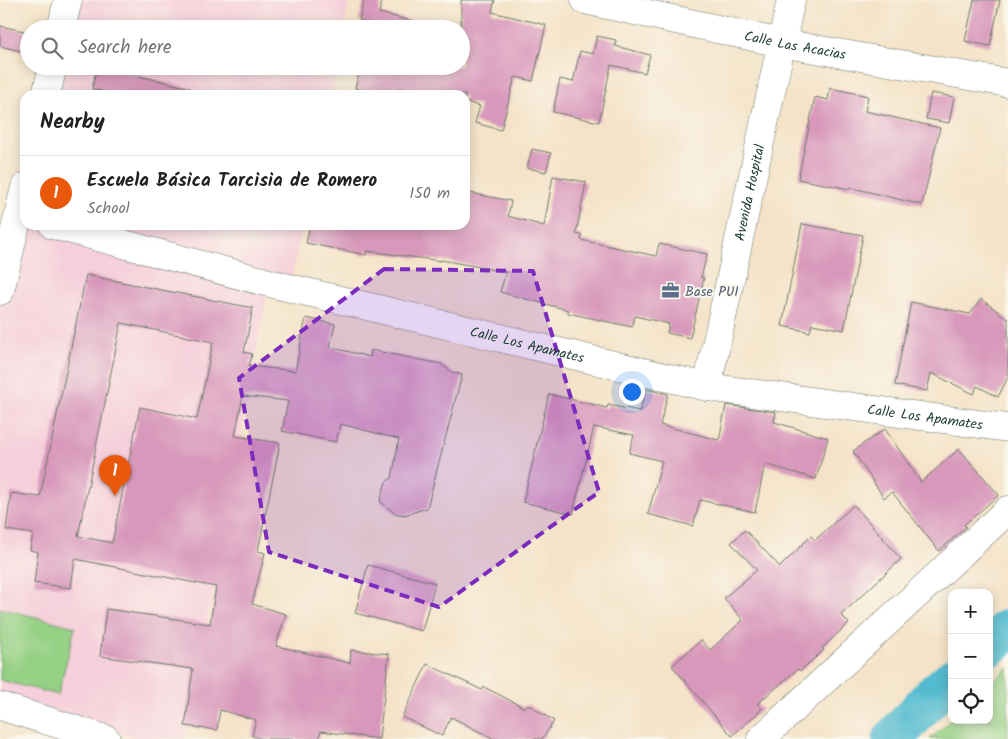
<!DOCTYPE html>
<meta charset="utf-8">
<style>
:root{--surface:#fff;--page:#f6f6f6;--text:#222;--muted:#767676;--line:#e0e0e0;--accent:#ea580c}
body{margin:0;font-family:Kalam,sans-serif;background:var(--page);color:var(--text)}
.controls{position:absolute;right:15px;bottom:15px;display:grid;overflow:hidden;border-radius:10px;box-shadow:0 2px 12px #0003}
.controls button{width:45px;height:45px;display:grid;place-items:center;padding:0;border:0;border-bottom:1px solid var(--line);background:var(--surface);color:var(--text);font:25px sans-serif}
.you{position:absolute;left:631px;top:391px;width:18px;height:18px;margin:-12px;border:4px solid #fff;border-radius:50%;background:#1a73e8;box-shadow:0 0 0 8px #1a73e833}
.badge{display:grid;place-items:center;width:32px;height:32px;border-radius:50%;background:var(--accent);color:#fff;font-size:16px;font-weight:700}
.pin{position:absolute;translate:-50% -41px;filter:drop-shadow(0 1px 2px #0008)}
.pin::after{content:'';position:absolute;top:26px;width:18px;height:15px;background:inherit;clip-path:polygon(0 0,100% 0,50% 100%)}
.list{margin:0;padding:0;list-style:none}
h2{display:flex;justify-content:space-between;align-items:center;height:65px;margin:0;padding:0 20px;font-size:21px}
h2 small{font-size:16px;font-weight:400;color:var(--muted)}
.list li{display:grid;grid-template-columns:32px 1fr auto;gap:15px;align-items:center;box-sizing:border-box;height:75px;padding:0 20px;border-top:1px solid var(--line)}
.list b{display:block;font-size:19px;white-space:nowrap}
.list p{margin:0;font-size:16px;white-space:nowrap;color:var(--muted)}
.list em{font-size:16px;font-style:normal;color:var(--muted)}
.icon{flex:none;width:28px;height:28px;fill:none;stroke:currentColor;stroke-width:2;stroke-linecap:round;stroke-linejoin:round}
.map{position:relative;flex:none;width:1008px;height:739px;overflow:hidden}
.search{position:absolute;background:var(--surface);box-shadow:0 2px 12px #0003;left:20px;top:20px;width:450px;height:55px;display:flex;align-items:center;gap:12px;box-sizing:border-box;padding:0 18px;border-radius:28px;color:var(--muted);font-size:19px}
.panel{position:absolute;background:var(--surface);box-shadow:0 2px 12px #0003;left:20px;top:90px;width:450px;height:140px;border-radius:15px}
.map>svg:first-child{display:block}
</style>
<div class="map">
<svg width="1008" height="739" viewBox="0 0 1008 739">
<rect width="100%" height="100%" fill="#fbf7ec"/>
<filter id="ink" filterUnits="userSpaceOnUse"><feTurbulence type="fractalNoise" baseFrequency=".02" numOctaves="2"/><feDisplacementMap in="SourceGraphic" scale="10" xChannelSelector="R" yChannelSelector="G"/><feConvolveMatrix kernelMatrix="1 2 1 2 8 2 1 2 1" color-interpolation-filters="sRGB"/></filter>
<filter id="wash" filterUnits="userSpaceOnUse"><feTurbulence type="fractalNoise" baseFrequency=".0096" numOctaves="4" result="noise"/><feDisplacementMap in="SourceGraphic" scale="20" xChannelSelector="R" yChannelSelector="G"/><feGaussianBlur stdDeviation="1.12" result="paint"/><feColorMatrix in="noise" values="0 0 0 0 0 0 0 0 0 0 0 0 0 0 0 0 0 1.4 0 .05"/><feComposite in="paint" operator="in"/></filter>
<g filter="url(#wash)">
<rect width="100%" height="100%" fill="#f4e3c8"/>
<path fill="#f5cfda" d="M69,0H350L344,29H63Z
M54,66H337L331,95H48Z
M25,225H53L269,283L185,739H141L0,701V291Z
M62,225H303L289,288Z"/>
<path fill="#95d084" stroke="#5a865c" d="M0,608L75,627L58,695L0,680Z
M1008,668V739H930L952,719L989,720V685Z"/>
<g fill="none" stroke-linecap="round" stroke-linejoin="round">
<path stroke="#52bbcf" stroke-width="41" d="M989,646L1008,629
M893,739L931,697L952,679"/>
</g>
<g id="blocks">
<path fill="#d898bb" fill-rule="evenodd" d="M364,0H382L379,13L416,22L415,29H361L363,21L359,20Z
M461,0H495L492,12L546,25L533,81L515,77L501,130L475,123L480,106L465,102V95H433L399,88L397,95H382L355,88L361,66H461Z
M974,0H1000L990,46L965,41Z
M0,26L29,32L25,52L0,46Z
M597,36L616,40L615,46L650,55L645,73L611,65L599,122L553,112L560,79L573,82L580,51L593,54Z
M97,66L190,88L189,95H118L92,89Z
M830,88L868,96L865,111L940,128L922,205L849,187V189L798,179L815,97L828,100Z
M931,93L954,97L949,123L926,119Z
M532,149L551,153L546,172L527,168Z
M553,176L586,182L576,234L582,235L581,240L656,256L659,244L707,254L701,278H704L690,338L667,333L669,324L635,316L632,327L568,313V310L500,292L506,272L441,260V261L367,251L366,255L306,243L310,225H465V192L511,201L508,216L544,226Z
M802,224L863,235L844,330L812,324L810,332L782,326Z
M86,275L253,308L244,352L252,354L249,366L295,371L306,318L335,324L330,347L370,357L371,350L441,364L452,372L462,375L427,508L404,515L394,513L380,501L386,482L392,478L399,439L340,424L336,442L282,431L288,401L243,396L235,436L280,443L258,551L265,553L252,604L286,614L276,646L350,663L351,650L389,654L379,739L321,731L319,739H263L252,736L256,720L220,710L217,730L185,726L193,669L100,656L106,609L210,624L216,587L75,559L71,588L34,583L38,552L30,550L33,534L6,530L11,493L40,497ZM121,323L213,342L197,419L140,407L112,543L78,536Z
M981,299L1008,319V377L998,397L977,386L974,394L931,373L927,391L895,385L911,302L970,314Z
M646,389L668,394L660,425L719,440L726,405L776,412L774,422L828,438L816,479L765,464L755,512L700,500L693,526L648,514L662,461L629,453L634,435L594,427L573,514L523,502L549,394L607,408L608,405L640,411Z
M885,429L921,482L959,449L999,495L964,525L966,527L939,551L892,492L884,498L853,451Z
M854,505L901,559L841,615L849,623L822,648L824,650L800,671L798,669L757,704L762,709L732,736L672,666L701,640L710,650L743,620L724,598L757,570L731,543L745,530L780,567L811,536L815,540Z
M368,565L435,583L422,631L355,613Z
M427,664L482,690L484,687L525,708L527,704L554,721L542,739H494L451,717L442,736L402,717Z"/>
</g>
</g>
<g filter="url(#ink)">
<use href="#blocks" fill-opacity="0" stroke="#6a7768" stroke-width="1"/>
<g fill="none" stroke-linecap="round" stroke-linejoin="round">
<defs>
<g id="minor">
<path id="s1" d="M585,0L781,43L1008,83"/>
<path d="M61,29L68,0"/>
<path d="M46,95L53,66"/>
<path id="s2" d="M53,225L269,283L707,387L1008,428"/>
<path d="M0,291L25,187"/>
<path id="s3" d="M707,387L791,0"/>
<path d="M0,706L106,739"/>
<path d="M761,739L1008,510"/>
</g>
</defs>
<use href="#minor" stroke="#6a7768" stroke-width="29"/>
<use href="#minor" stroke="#fff" stroke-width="28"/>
</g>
</g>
<path fill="#7b2cbf" fill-opacity="0.2" stroke="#7b2cbf" stroke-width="4" stroke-dasharray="10 6" stroke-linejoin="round" d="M384,269L533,271L599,492L439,607L269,552L239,378Z"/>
<defs>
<symbol id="office-bare" viewBox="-9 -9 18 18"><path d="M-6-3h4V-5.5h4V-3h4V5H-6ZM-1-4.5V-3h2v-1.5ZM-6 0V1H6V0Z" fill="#5c6f8a" stroke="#fbf7ec" stroke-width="2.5" paint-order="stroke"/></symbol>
</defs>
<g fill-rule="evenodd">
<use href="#office-bare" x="658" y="278" width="25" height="25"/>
</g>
<g text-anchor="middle" stroke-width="4" stroke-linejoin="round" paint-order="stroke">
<g font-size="14" fill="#1f3d34" stroke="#fbf7ec">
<text dy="5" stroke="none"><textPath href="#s1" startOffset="215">Calle Las Acacias</textPath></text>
<text dy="5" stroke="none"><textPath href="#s3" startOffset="199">Avenida Hospital</textPath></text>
<text dy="5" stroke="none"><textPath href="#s2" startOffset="489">Calle Los Apamates</textPath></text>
<text dy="5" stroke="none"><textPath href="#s2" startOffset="894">Calle Los Apamates</textPath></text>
</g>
<g font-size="14" fill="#4e5e75" stroke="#fbf7ec" text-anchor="start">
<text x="685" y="296">Base PUI</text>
</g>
</g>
</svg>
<div class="controls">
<button>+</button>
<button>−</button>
<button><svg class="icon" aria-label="locate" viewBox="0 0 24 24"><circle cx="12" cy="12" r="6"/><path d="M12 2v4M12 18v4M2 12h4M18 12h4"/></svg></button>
</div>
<div class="you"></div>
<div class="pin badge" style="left:115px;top:496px">1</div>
<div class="search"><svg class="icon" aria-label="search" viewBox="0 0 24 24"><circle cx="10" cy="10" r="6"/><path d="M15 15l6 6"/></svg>Search here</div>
<section class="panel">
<h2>Nearby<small></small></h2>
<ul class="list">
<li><span class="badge">1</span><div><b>Escuela Básica Tarcisia de Romero</b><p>School</p></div><em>150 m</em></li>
</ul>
</section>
</div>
